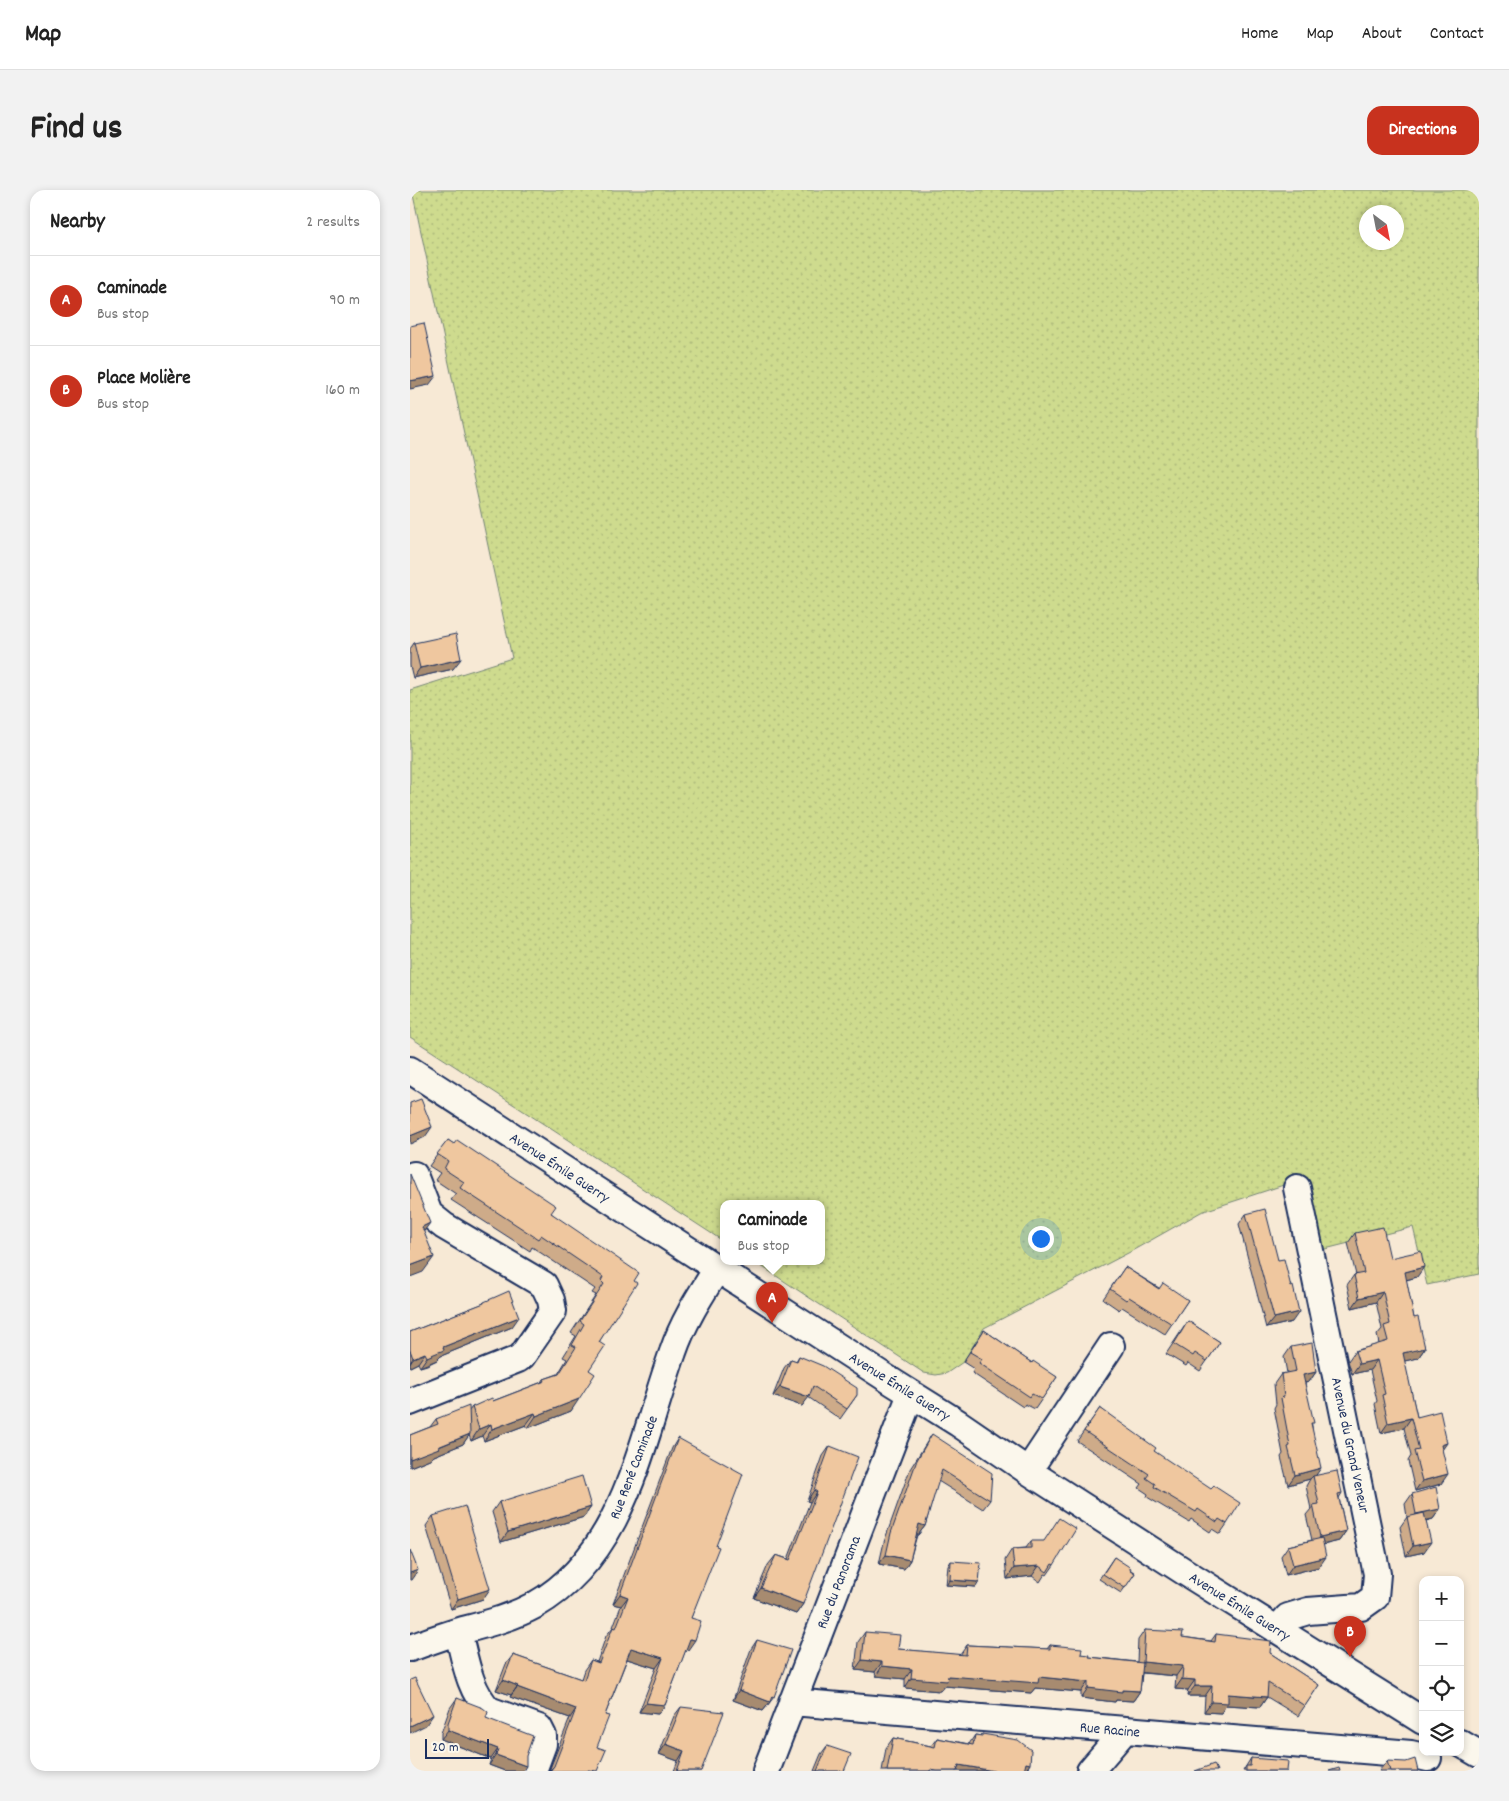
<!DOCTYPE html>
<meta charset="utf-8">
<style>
:root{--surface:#fff;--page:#f2f2f2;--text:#222;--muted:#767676;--line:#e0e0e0;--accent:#c8321e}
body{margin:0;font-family:Dekko,sans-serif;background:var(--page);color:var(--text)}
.controls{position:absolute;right:15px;bottom:15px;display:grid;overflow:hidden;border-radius:10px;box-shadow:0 2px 8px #0003}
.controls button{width:45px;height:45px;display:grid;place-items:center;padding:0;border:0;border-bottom:1px solid var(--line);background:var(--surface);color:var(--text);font:25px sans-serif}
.compass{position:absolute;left:949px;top:15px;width:45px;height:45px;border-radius:50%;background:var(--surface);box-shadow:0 2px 8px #0003;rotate:148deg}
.scale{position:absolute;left:15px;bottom:12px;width:64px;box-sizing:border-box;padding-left:5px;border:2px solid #1b2f5e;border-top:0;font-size:14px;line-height:18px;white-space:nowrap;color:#1b2f5e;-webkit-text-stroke:4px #fbf7ec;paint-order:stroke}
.you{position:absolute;left:630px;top:1048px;width:18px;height:18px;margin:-12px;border:4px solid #fff;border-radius:50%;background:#1a73e8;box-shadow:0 0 0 8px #1a73e833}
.badge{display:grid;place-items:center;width:32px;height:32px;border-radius:50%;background:var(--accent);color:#fff;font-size:16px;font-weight:700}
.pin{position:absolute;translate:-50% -41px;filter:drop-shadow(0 1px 2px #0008)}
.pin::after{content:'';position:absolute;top:26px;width:18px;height:15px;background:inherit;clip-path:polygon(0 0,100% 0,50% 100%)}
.popup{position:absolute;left:310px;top:1010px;width:105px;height:65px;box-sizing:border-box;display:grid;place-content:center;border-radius:10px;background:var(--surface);filter:drop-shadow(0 1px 4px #0005);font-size:16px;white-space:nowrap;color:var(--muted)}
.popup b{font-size:19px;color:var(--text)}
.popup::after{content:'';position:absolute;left:50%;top:100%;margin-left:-10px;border:10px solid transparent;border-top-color:var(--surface)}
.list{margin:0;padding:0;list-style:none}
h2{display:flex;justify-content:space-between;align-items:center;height:65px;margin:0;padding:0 20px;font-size:21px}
h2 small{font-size:16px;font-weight:400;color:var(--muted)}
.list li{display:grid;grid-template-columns:32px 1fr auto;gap:15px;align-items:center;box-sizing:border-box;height:90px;padding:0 20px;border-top:1px solid var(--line)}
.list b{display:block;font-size:19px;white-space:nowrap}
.list p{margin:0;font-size:16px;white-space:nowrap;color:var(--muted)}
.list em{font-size:16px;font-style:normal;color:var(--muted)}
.icon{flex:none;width:28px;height:28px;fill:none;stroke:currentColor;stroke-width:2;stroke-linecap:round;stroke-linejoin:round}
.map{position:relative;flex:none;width:1069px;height:1581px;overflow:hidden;border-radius:15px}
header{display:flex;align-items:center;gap:30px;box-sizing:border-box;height:70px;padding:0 25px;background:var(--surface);border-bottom:1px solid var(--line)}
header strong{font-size:24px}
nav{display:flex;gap:28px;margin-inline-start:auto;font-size:18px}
.intro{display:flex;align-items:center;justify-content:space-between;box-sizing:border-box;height:120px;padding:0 30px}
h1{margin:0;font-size:35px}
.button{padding:12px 22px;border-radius:15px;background:var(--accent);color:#fff;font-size:18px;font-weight:700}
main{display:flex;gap:30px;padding:0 30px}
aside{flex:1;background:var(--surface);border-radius:15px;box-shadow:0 2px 8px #0003}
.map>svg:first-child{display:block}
</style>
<header>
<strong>Map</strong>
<nav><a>Home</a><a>Map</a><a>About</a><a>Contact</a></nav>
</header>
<div class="intro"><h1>Find us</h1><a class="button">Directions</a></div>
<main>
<aside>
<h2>Nearby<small>2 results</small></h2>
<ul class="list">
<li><span class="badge">A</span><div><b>Caminade</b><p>Bus stop</p></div><em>90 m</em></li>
<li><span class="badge">B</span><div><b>Place Molière</b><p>Bus stop</p></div><em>160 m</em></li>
</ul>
</aside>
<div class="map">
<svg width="1069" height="1581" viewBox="0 0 1069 1581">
<defs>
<pattern id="grass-dots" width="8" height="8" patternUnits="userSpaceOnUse" patternTransform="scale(1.25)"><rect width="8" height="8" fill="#cedb8e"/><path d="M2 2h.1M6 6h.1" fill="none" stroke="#b0bc7d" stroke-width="1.8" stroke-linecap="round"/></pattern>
</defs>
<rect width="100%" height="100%" fill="#f7e9d5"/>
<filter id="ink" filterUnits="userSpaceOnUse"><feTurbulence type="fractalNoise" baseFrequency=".02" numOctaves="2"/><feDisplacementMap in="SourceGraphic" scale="10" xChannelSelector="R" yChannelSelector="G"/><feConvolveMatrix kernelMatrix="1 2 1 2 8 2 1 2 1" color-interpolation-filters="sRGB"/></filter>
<g filter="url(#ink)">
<path fill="url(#grass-dots)" stroke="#748576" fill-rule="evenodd" d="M2,0H1069V1084L1017,1095L1003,1037L911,1060L895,988L791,1022L720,1062L574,1138L553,1172L537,1183L526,1185L514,1183L345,1072H411V1014H313V1051L0,847V500L102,468ZM956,22H986V52H956Z"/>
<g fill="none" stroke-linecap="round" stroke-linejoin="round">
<defs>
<path id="minor" d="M0,880L484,1193L548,1233L618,1281L775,1382L1013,1531
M0,1212L108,1169L112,1166L143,1121L141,1110L134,1095L34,1036L19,1024L4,985
M618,1281L701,1156
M867,1440L878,1427L898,1421L951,1417L965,1407L967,1384L887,998
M48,1442C55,1469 59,1500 79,1520L129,1538L133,1546V1554L123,1581
M0,1458C17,1452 33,1446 50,1441C76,1434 101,1428 125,1415C215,1364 231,1251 263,1162C273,1132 290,1106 307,1079
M382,1512L1001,1564L1018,1568
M1050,1553L1069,1564
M356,1581L501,1204
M680,1581L715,1540"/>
</defs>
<use href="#minor" stroke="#1b2f5e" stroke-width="30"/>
<use href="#minor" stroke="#fbf7ec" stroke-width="26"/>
</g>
<path fill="#ceab89" stroke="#1b2f5e" d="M4,453L43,479L3,488L0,476V459Z
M38,950L141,1023L224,1091L189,1152L179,1180L161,1221L118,1238L116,1235L74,1251L72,1246L61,1251L59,1245L53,1254L24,1266L22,1268L0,1277V1245L20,1237L26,1229L59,1221L62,1217L83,1211L132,1192L134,1189L148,1184L157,1169L153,1167L166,1146L161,1143L186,1105L182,1103L185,1099L122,1057L120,1061L41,1010L46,1004L25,990L30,983L19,976Z
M836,1024L868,1070L882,1132L856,1138L829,1034Z
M945,1043L1007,1087L996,1090L1004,1128L1015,1158L1008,1168L994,1171L1007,1227L1032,1260L1031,1294L1005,1301L998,1271L1001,1266L994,1238L971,1243L965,1214L967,1211L960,1180L942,1184L938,1171L945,1161L969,1154L967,1145L972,1139L966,1112L942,1118L937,1095L944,1085H946L938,1053Z
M715,1077L749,1098L778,1110L755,1144L712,1117L709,1120L693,1109Z
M74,1112L102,1137L31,1166L27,1170L17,1175L10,1177L8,1173L0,1177V1142L72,1114Z
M778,1131L810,1152L790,1181L778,1173L776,1176L756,1164Z
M574,1140L622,1173L647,1187L625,1219L615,1214L613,1217L562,1183L564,1179L553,1172Z
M881,1157L906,1182L899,1192L895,1193L902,1236L906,1285L932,1303L929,1308L936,1341L929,1351L913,1355L909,1377L876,1385L871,1366L878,1356L902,1350L896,1325L901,1319L896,1296L900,1289L878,1295L871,1267L873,1264L864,1218L866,1214L864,1194L871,1184L877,1183L874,1167Z
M389,1166L447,1205L430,1229L398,1207L392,1216L363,1206L374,1178L381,1169L386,1171Z
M690,1218L744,1261L817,1334L810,1344L802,1339L800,1342L781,1329L779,1332L737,1307L738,1304L729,1298L732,1294L667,1251Z
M522,1244L580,1310L573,1319L528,1291L515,1336L508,1345H507L500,1370L494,1379L469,1374L474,1352L500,1279Z
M268,1248L306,1356L281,1428L278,1460L276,1459L255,1515L248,1524L229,1522L246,1478L217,1469L195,1525L139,1581L160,1528L100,1507L101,1505L86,1500L96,1474L103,1465L171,1489L174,1480L181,1470L187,1472L196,1446L203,1437L211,1416L203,1414L262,1258Z
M420,1256L393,1414L386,1424L344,1408L358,1375L366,1365L378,1369L400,1312L397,1311L413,1266Z
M1002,1304L1030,1319L1023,1329L1016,1331L1014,1362L996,1366L990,1337L997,1327L995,1314Z
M89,1312L181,1317L174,1327L91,1352L82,1322Z
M23,1326L73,1409L41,1419L16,1336Z
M621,1351L644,1375L637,1385L635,1384L630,1392L622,1386L597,1389L595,1370L602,1359L616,1358Z
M704,1367L725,1383L711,1403L689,1389Z
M541,1371L566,1397L536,1395L538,1376Z
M735,1440L772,1447L801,1451L806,1444L860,1463L909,1495L888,1526L857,1507L850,1517L816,1515L811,1523L794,1522L795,1506H777L778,1500L765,1499L766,1486L732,1483L730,1501L723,1511L706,1510L705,1512L671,1508V1502L625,1498L621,1503L534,1496L530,1501L495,1498V1489L466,1486L465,1482L445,1480L448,1452L455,1442L488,1459L550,1465L557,1455L637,1459L640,1455L679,1467L727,1472L728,1450Z
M347,1450L364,1507L353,1521L323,1510L341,1459Z
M47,1508L76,1528L113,1581H95L79,1575L81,1569L31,1549V1543L40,1518Z
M271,1517L291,1581H264L268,1571L249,1564L264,1526Z
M572,1544L620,1574L615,1581H472L476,1558L483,1548L521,1556L527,1548L559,1554L565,1545L571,1546Z
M417,1556L434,1581H404L411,1564Z
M841,1568L877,1581H833Z
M977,1571L1008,1581H969Z"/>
<path fill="#a78b6f" stroke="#1b2f5e" d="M26,186L19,195L0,199V191Z
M51,469L43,479L3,488L10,478Z
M22,937L15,947L0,954V946Z
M20,1033L9,1048L12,1037Z
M24,1067L13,1082L0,1087V1076Z
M1014,1077L1007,1087L988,1092L995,1082Z
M973,1102L966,1112L942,1118L949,1108Z
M889,1122L882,1132L856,1138L864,1128Z
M109,1127L102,1137L31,1166L27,1170L10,1177L17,1167L33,1157Z
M1015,1158L1008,1168L986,1173L993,1163Z
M15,1163L8,1173L0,1177V1173L3,1168Z
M967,1170L960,1180L942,1184L949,1174Z
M906,1182L899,1192L886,1195L893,1185Z
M370,1197L399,1207L392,1216L363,1206Z
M169,1209L161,1221L118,1238L126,1226Z
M125,1223L116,1235L74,1251L82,1239Z
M1001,1228L994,1238L971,1243L978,1233Z
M81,1234L72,1246L61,1251L69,1239Z
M60,1244L53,1254L24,1266L22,1268L0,1277V1269Z
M1037,1253L1030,1263L1031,1255Z
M911,1278L904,1288L903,1286L900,1289L878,1295L885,1285Z
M1038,1284L1031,1294L1005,1301L1012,1291Z
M404,1300L407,1302L400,1312L397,1311Z
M181,1317L174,1327L91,1352L98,1342Z
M1030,1319L1023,1329L999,1334L1006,1324Z
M509,1334L515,1336L508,1345L503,1344Z
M936,1341L929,1351L903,1357L910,1347Z
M1021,1352L1014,1362L996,1366L1003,1356Z
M476,1365L500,1370L494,1379L469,1374Z
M916,1367L909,1377L876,1385L883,1375Z
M629,1376L622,1386L597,1389L604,1378Z
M8,1380L1,1390H0V1383Z
M540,1390L569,1392L566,1397L536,1395Z
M351,1398L393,1414L386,1424L344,1408Z
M80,1399L73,1409L41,1419L48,1409Z
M210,1404L218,1407L211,1416L203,1414Z
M280,1449L285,1450L278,1460L273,1459Z
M221,1458L253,1468L246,1478L214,1468Z
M452,1470L472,1472L465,1482L445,1480Z
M733,1472L773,1476L766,1486L726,1482Z
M472,1476L502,1479L495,1489L466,1486Z
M538,1486L629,1487L678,1492L671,1502L625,1498L621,1503L534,1496L530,1501L495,1498L501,1488Z
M772,1489L785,1490L778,1500L765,1499Z
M93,1490L108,1496L101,1505L86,1500Z
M785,1496H802L795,1506H777Z
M107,1497L166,1519L160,1528L100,1507Z
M678,1498L712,1500L730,1501L723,1511L706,1510L705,1512L671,1508Z
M329,1500L360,1512L353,1521L323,1510Z
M818,1504L857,1507L850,1517L816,1515L811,1523L794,1522L801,1512Z
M236,1513L255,1515L248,1524L229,1522Z
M23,1525L16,1535L0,1543V1536Z
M38,1540L88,1559L81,1569L31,1549Z
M256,1554L274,1561L268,1571L249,1564Z
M86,1565L116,1576L113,1581H95L79,1575Z
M616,1573L620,1574L615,1581H611Z
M549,1575L584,1581H545Z"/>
<path fill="#efc79f" stroke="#1b2f5e" d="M14,133L26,186L0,191V136Z
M46,444L51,469L10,478L4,453Z
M11,909L22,937L0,946V913Z
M38,950L44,954L47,950L146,1016L141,1023L229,1083L224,1091L227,1093L189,1152L195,1156L179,1180L185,1184L169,1209L126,1226L125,1223L82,1239L81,1234L69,1239L62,1217L82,1208L83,1211L135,1191L134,1189L149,1184L166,1157L162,1155L174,1134L170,1131L194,1094L191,1091L193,1087L131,1045L128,1049L50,998L54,992L34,979L38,971L27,964Z
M0,984L20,1033L12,1037L24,1067L0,1076Z
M855,1019L868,1070L874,1069L881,1097L883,1096L889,1122L864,1128L836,1024Z
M973,1037L980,1068L1011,1061L1014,1077L995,1082L1004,1128L1008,1127L1015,1158L993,1163L1007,1227L1030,1221L1037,1253L1031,1255L1038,1284L1012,1291L1004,1261L1009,1260L1001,1228L978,1233L972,1205L975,1204L967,1170L949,1174L945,1161L978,1151L974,1136L980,1134L973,1102L949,1108L944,1085L954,1083L945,1043Z
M715,1077L749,1099L753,1093L778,1110L762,1134L719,1107L716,1110L700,1099Z
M99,1101L109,1127L33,1157L34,1160L24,1164L17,1167L15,1163L3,1168L0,1160V1142L74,1113V1112Z
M778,1131L810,1152L797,1171L785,1163L783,1166L764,1154Z
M574,1140L622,1173L623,1171L647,1187L632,1209L622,1204L620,1207L569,1173L572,1169L560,1162Z
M902,1153L906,1182L893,1185L904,1233H901L911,1278L885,1285L878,1257L880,1256L871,1208L874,1207L871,1184L886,1181L881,1157Z
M389,1166L413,1176L447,1198V1205L437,1219L403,1196L399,1207L370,1197L381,1169L387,1171Z
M59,1216L60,1244L28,1257L29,1258L0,1269V1245L28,1234L26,1229Z
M690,1218L746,1258L744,1261L801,1299L804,1296L830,1313L817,1334L809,1329L807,1332L788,1319L786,1322L744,1297L745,1294L736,1288L739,1284L674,1241Z
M522,1244L582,1283L580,1310L532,1280L515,1336L509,1334L500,1370L476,1365L481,1343L507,1270Z
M268,1248L333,1284L306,1356L309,1357L281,1428L291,1431L285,1450L280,1449L255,1515L236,1513L253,1468L221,1458L195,1525L199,1526L187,1557L196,1560L187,1581L178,1580V1581H140L144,1576L166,1519L107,1497L108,1496L93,1490L103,1465L174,1490L181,1470L189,1473L203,1437L206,1438L218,1407L210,1404Z
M420,1256L448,1267L393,1414L351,1398L366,1365L380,1370L407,1302L404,1300Z
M927,1281L932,1303L928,1304L936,1341L910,1347L903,1315L909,1314L903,1286Z
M172,1286L181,1317L98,1342L89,1312Z
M1026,1297L1030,1319L1006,1324L1002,1304Z
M55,1316L80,1399L48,1409L23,1326Z
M1014,1323L1021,1352L1003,1356L997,1327Z
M649,1328L666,1339L644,1375L642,1374L637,1382L629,1376L604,1378L602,1359L621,1358V1351H634Z
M912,1348L916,1367L883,1375L878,1356Z
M0,1360L8,1380L0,1383Z
M704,1367L721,1378L720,1380L725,1383L715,1398L693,1384Z
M541,1371L571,1373L569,1392L540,1390Z
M735,1440L773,1442L772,1447L805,1452L806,1444L861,1451L860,1463L909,1495L895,1516L858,1493L857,1507L818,1504V1513L801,1512L802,1496H785V1490L772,1489L773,1476L733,1472Z
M455,1442L490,1445L488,1459L556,1465L557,1455L640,1459V1455L672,1458L671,1464L680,1465L679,1467L733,1473L730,1501L712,1500V1502L678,1498V1492L629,1487L628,1493L538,1486L537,1491L501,1488L502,1479L472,1476V1472L452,1470Z
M347,1450L381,1460L364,1507L362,1506L360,1512L329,1500Z
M5,1488L23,1525L0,1536V1490Z
M47,1508L73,1518L78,1522L76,1528L123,1546L116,1566V1576L86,1565L88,1559L38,1540V1533Z
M271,1517L314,1522L291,1581H267L274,1561L256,1554Z
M572,1544L608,1550L621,1560L620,1574L616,1573L614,1581H584L549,1575L547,1581H527L520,1580V1581H477L483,1548L525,1557L527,1548L563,1555L565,1545L572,1546Z
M417,1556L441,1564L434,1581H407Z
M841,1568L878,1571L877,1581H836V1576H840Z
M1005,1569L1008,1581H980L977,1571L996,1572Z
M804,1574L807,1581H785Z
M929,1578L930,1581H919Z"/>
</g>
<g text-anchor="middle" stroke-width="4" stroke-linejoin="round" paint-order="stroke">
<g font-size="15" fill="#1b2f5e" stroke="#fbf7ec">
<text transform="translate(150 977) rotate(33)" y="5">Avenue Émile Guerry</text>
<text transform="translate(490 1196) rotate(32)" y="5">Avenue Émile Guerry</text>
<text transform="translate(941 1255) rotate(78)" y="5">Avenue du Grand Veneur</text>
<text transform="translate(223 1277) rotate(-69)" y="5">Rue René Caminade</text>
<text transform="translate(428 1392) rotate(-69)" y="5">Rue du Panorama</text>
<text transform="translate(830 1416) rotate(32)" y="5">Avenue Émile Guerry</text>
<text transform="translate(700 1539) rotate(5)" y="5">Rue Racine</text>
</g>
</g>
</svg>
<div class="controls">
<button>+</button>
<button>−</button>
<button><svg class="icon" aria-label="locate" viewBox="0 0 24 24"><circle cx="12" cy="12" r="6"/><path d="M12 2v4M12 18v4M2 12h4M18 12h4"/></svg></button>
<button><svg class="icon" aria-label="layers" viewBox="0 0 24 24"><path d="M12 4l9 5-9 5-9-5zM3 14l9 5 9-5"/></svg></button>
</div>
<svg class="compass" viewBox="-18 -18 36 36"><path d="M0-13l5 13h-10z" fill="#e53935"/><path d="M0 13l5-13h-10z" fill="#767676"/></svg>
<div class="scale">20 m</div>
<div class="you"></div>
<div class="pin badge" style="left:362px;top:1133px">A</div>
<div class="popup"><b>Caminade</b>Bus stop</div>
<div class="pin badge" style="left:940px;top:1467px">B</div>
</div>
</main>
